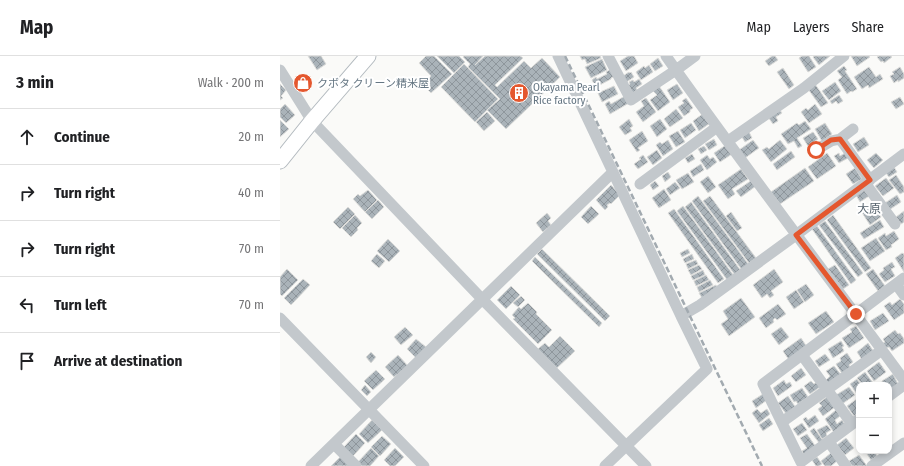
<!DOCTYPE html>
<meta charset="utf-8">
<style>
:root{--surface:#fff;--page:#f2f2f2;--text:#202124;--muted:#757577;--line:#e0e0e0}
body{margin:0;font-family:"Fira Sans Condensed","Noto Sans JP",sans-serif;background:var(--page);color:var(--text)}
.controls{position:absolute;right:12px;bottom:12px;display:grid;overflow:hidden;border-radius:8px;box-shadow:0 2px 6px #0003}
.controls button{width:36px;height:36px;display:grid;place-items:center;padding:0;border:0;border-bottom:1px solid var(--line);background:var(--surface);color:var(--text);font:20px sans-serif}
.stop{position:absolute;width:12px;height:12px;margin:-9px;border:3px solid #e4572e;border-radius:50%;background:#fff}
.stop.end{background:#e4572e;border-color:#fff;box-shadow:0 1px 4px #0008}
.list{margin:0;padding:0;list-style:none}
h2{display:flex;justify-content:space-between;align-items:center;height:52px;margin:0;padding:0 16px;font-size:17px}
h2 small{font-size:13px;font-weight:400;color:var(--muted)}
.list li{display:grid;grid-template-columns:26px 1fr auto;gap:12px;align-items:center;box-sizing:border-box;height:56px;padding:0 16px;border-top:1px solid var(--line)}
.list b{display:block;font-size:15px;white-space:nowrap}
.list em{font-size:13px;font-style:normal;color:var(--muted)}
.icon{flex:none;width:22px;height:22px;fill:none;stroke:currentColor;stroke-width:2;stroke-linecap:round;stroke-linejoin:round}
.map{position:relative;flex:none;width:624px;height:410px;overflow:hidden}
header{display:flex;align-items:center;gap:24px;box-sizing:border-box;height:56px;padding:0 20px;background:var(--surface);border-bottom:1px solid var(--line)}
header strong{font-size:19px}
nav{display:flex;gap:22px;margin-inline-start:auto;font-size:14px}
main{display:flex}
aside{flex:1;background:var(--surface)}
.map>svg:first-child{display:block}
</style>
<header>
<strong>Map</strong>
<nav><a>Map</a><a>Layers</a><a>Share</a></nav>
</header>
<main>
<aside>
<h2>3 min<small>Walk · 200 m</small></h2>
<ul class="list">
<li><svg class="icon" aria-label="ahead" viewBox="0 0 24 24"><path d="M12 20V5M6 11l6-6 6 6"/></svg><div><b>Continue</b></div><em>20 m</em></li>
<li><svg class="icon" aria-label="right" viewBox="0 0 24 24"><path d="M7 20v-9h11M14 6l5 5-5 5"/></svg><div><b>Turn right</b></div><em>40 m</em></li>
<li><svg class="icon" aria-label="right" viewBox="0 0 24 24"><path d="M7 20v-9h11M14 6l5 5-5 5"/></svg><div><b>Turn right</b></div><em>70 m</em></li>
<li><svg class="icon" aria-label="left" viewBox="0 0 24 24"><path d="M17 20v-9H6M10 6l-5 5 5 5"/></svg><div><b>Turn left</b></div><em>70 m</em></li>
<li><svg class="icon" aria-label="arrive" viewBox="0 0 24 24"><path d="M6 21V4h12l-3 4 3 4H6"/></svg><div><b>Arrive at destination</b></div></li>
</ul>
</aside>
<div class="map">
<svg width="624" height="410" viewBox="0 0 624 410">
<defs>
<pattern id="building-cross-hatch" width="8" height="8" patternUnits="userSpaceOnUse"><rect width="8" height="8" fill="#aab3b9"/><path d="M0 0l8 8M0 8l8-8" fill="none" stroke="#8e969c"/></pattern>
</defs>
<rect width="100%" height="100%" fill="#fafaf8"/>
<path fill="url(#building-cross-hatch)" stroke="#dcdcda" d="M28,0H41L46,8L37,14Z
M146,0H154L172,18L151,37L143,29L151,20L139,7Z
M157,0H179L185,6L174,17Z
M184,0H203L195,9L205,0H240L243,2L215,29L217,31L244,5L251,12L262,2L280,21L226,73L207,54L220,43L188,11L190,8L183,1Z
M300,0H320L321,2L307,8L305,3L302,4Z
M348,0H354L358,7L346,15L340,5Z
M492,0H495L498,4L489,10L485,5Z
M522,0H529L536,11L528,16L519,2Z
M534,0H550L539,9L533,1Z
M571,0H589L590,1L577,10Z
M599,0H611L612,1L604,7L603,5L601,6L597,1Z
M378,2L383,10L375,15L370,8Z
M322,3L327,14L311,22L305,11Z
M184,8L218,43L195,66L161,31Z
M369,9L373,16L361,24L356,16L364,10L365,12Z
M564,10L567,14L565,15L577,33L572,36L571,35L567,38L558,24L562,21L557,15Z
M589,11L596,21L600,18L603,23L589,32L588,29L582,33L574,21Z
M620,11L624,18V22L618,26V24L614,27L610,20L614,18L612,16Z
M333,12L337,19L331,22V23L316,31L312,24L316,21L317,23L327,18L326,16Z
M503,12L514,29L509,33L497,16Z
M349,16L350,17L351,16L354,21L345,27L343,20Z
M359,23L362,28L356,32L357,34L353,37L348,30L350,28L349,26L353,24L354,26Z
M555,26L561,35L549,44L542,35Z
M0,28L6,34L1,40L3,42L0,44Z
M397,28L403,37L393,44L387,34Z
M535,28L548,47L541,51L528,33Z
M334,30L338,38L322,46L318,37Z
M379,30L390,46L378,55L370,44L377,39L373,35Z
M559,39L563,45L558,48L556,45L552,48L550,45Z
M345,40L349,47L330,58L325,48L329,45L331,48Z
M620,41L624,48L616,53L611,46Z
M366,42L376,56L363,66L356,56L364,50L361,45Z
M406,42L413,52L410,54V56L404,60L398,51L404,47L402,45Z
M5,48L15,59L6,67L0,61V53Z
M535,48L542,58L529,67L521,56L526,52L528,54Z
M396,53L403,62L390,71L384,63Z
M499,53L502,57L496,61L498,65L493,68L488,61Z
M207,56L215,65L204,75L196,66Z
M424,57L430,67L419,75L413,65Z
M349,63L353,70L350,72L352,75L345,79L339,71Z
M380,63L387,73L377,81L370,70Z
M0,64L9,73L0,81Z
M525,65L531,73L517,82L522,90L518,92L514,85L508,88L501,78L517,67L519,69Z
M411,67L416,74L405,82L400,74Z
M545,67L552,78L542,85L535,73Z
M362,75L368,85L358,92L360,94L357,96L349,84Z
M398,75L405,86L396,91L389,80Z
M469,76L472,82L465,86L462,81Z
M533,76L538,83L528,90L523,82Z
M584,81L589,89L578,96L573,88Z
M434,83L437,89L429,94L425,88Z
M388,84L393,93L383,100L376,89L380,86L382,88Z
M473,84L479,92L465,102L459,94Z
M500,84L507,93L491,106L482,94L487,91L489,93Z
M446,89L452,98L440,106L434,97Z
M424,90L427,94L421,98L418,93Z
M377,94L382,102L373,109L367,101Z
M511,95L515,101L497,114L493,108Z
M547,97L556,110L537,123L528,111Z
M559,97L560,100L565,97L568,102L559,107L554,100Z
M596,97L603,104L594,112L587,104Z
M412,98L415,103L408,107L405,102Z
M363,99L368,106L358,113L354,108L361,103L359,102Z
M427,99L430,103L433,101L437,106L427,114L420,104Z
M421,108L424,114L413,121L410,115Z
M614,111L617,116L609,121L606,117Z
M525,112L534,125L500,148L491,136Z
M575,112L582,123L573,128L566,118Z
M461,113L468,123L452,133L455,138L448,143L438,129Z
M388,116L391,121L385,126L382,120Z
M408,117L414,126L402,133L396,124Z
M616,119L624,131V136L620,138L609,124Z
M428,120L436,131L428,137L420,126Z
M606,122L614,132L603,140L595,130Z
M472,124L476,130L461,141L456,135Z
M375,125L379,130L373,134L370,129Z
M395,126L400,132L390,139L386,133Z
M331,129L340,139L331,148L330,147L327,149L328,151L325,154L316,144Z
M384,133L391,144L379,152L372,142Z
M88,134L97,144L85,156L73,143L78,138L80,140Z
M585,134L589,140L580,146L576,139Z
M617,139L621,146L609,154L605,147Z
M418,140L469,209L462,214L412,145Z
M430,140L476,202L469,207L423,145Z
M98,144L104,151L92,163L85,156Z
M411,146L461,215L455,219L405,151Z
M592,148L601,161L590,169L581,155Z
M311,150L319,158L308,168L301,161Z
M403,150L454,220L448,225L397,155Z
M68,151L75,158L60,173L53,166Z
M394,153L444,223L438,227L388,157Z
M624,155V166L621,168L616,161Z
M451,156L462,172L457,175L446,160Z
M267,157L271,162L268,165L271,169L263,176L256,167Z
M75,159L82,167L77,172L78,174L71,181L62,172Z
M553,159L591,212L585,216L547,164Z
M600,164L604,171L584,183L580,177Z
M545,165L583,217L578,221L539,169Z
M537,170L576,224L571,228L532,173Z
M614,175L619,183L611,189L612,191L606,194L598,182L605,177L606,180Z
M596,182L605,195L590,205L581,192Z
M108,183L120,195L109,206L97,195Z
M262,193L330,260L325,265L257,198Z
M408,193L410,197L402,201L400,197Z
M622,197L624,198V216L615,202Z
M97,198L105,205L99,212L91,205Z
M412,198L414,203L405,207L403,203Z
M255,201L322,267L319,271L252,205Z
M416,204L418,208L408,213L406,208Z
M612,206L615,211L611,213L615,220L605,226L599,218L604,214L603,212Z
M419,209L422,213L411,219L408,214Z
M555,209L569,229L563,233L548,213Z
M7,213L18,224L2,240L0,238V221Z
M494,213L503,226L491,235L494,239L490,242L487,238L482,242L473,229Z
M593,213L605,230L598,235L586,218Z
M423,214L425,219L413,224L411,220Z
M426,219L429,224L416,230L414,225Z
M23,223L30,229L11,249L4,242Z
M430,224L433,229L419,236L417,231Z
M526,228L534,239L525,246L517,234Z
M436,229L438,234L422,242L419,237Z
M231,230L240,239L226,253L217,244Z
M516,234L524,246L514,253L506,241Z
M241,240L245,244L238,251L233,247Z
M461,242L475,261L449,280L441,268L448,263L443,255Z
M620,243L624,248V257L614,264L604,250L610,246L612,249Z
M248,247L257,256L256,258L272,274L258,288L233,263L235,262L232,259L239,251L241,253Z
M498,248L506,258L497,264L495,262L493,264L494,266L486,272L479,262Z
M546,255L554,266L536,278L528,267Z
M603,257L609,265L595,274L590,265Z
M576,270L584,282L569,292L562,282L572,276L570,273Z
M125,271L133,279L121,289L114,281Z
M501,271L509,281L499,289L491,278Z
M615,274L618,278L620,277L624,283V287L612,295L609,291L606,292L603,287L605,286L603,283Z
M280,280L295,295L277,312L258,293L265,287L269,291Z
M521,282L527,291L509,304L503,295Z
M136,283L146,291L136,302L127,293Z
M561,285L564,290L562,291L564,295L553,302L548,293Z
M588,287L594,296L583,305L577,296Z
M91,296L96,301L91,307L86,301Z
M567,297L573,306L569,309L571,313L563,319L556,308L561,305L560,302Z
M545,298L550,304L539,311L535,305Z
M118,299L128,310L114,321L105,311Z
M599,306L606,316L594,325L587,315Z
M554,310L562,320L549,329L546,324L550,320L546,315Z
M521,312L526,319L516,326L511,320Z
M96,314L105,323L93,334L84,325Z
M585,316L593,327L590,329H583L577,322Z
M613,318L619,330L609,336V329H601L603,328L602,325Z
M577,323L581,329H579V337L577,338L570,328Z
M504,324L506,328L510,326L512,330L498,340L493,332Z
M531,325L534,328L537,326L540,331L530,338L524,330Z
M85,329L91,336L87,340L81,334Z
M569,331L575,339L562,348L556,339Z
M522,332L528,341L518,348L516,345L514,346L510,339Z
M483,338L487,344L476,352L472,345Z
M508,340L516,352L507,359L498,347Z
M547,341L555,351L543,360L538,353L542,350L539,347Z
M577,343L579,346V356L574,360L567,350Z
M477,353L481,357L487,353L490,358L479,367L472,357Z
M556,354L560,360L555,364L557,368L562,364L566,370L555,378L545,363Z
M535,359L539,365L529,372L523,363L526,361L528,364Z
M489,362L493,368L483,375L479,369Z
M92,364L102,374L88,387L79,378Z
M522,367L527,374L518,380L513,373Z
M547,369L551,374L546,377L547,380L542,383L537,374Z
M534,372L544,386L540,388L530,375Z
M76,378L85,387L72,401L63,392Z
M527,378L536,391L524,399L522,395L527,392L520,382Z
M102,380L111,388L100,400L91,391Z
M566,382L574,392L565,399L557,389Z
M91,392L99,400L90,410H82L78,406Z
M115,392L124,401L115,410H110L104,404Z
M585,395H594L597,400L591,404Z
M551,397L557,405L551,410H545L541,405Z
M579,399L587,410H572L569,405Z
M61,400L70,410H51Z
M537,401L542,408L539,410H536L532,404Z"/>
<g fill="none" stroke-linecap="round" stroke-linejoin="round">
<defs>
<path id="secondary" d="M0,105L32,65L88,0"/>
</defs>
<use href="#secondary" stroke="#b3babf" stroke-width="17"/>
<path stroke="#c3c8cc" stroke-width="11" d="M278,0L401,260
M328,0L351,44L396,14L415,0
M386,0C463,109 545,216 624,324
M0,14L32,65L202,243L366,410
M573,73L560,83L590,124
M448,85L524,32L564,0
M536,94L551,85L560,83
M585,127L615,168
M360,128L437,71
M616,228L624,239
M0,262L144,410
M522,299L572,368
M609,340L624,329
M579,363L521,406L483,328L576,258L624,222
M502,366L602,294
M549,386L566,410
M54,388L76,410
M31,410L333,116
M325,410L427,313L401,260L420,249L516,179L624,98
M592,410L624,387"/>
<use href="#secondary" stroke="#fff" stroke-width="15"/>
<path stroke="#a2aab0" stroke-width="2.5" stroke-dasharray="6 3" stroke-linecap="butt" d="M285,0L482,410"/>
</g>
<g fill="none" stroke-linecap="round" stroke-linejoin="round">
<path stroke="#e4572e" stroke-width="5" d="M536,94L551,84L560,83L590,124L516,179L576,258"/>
</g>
<defs>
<symbol id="shop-disc" viewBox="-11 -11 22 22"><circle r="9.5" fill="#e4572e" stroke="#fff"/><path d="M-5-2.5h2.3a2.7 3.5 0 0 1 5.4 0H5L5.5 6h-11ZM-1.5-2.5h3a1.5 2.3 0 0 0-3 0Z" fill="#fff"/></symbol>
<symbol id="building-disc" viewBox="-11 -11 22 22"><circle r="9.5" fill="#e4572e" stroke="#fff"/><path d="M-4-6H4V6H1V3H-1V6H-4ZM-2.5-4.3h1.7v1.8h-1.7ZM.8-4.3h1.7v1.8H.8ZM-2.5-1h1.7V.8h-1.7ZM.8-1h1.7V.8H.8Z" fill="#fff"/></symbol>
</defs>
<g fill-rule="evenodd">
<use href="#shop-disc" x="12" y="16" width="22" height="22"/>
<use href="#building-disc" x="228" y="26" width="22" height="22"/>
</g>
<g text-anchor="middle" stroke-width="4" stroke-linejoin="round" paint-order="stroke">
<g font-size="11" fill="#657683" stroke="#fff" text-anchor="start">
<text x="37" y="31">クボタ クリーン精米屋</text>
<text x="253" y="35">Okayama Pearl<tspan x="253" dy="13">Rice factory</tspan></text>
</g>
<g font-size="12" fill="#57646e" stroke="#fff">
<text x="589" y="157">大原</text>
</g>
</g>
</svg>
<div class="controls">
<button>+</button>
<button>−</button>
</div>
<div class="stop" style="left:536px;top:94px"></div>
<div class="stop end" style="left:576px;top:258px"></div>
</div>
</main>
